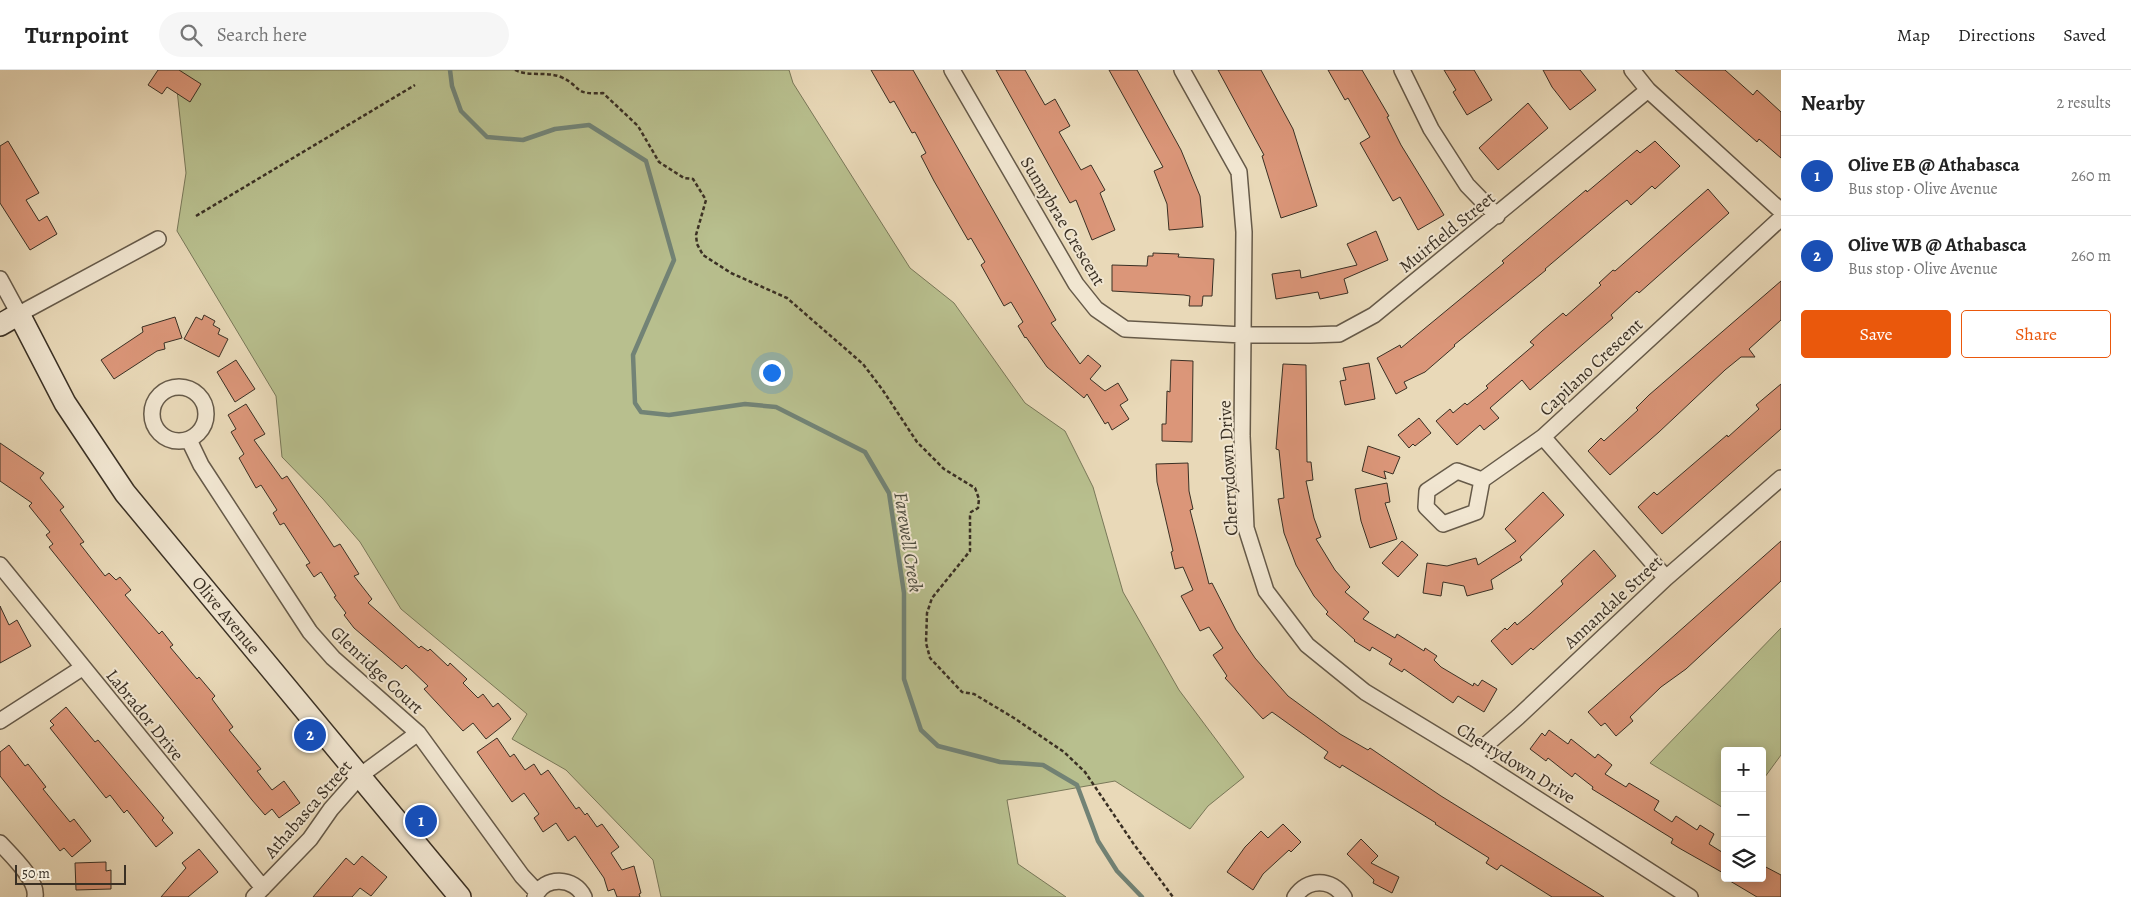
<!DOCTYPE html>
<meta charset="utf-8">
<style>
:root{--surface:#fff;--page:#f6f6f6;--text:#222;--muted:#767676;--line:#e0e0e0;--accent:#ea580c}
body{margin:0;font-family:Alegreya,serif;background:var(--page);color:var(--text)}
.controls{position:absolute;right:15px;bottom:15px;display:grid;overflow:hidden;border-radius:5px;box-shadow:0 2px 12px #0003}
.controls button{width:45px;height:45px;display:grid;place-items:center;padding:0;border:0;border-bottom:1px solid var(--line);background:var(--surface);color:var(--text);font:25px sans-serif}
.scale{position:absolute;left:15px;bottom:12px;width:111px;box-sizing:border-box;padding-left:5px;border:2px solid #3a3024;border-top:0;font-size:14px;line-height:18px;white-space:nowrap;color:#3a3024;-webkit-text-stroke:4px #f1e6d1;paint-order:stroke}
.you{position:absolute;left:771px;top:302px;width:18px;height:18px;margin:-12px;border:4px solid #fff;border-radius:50%;background:#1a73e8;box-shadow:0 0 0 8px #1a73e833}
.badge{display:grid;place-items:center;width:32px;height:32px;border-radius:50%;background:var(--accent);color:#fff;font-size:16px;font-weight:700}
.pin{position:absolute;translate:-50% -50%;border:2px solid #fff;box-shadow:0 1px 5px #0006}
.list{margin:0;padding:0;list-style:none}
h2{display:flex;justify-content:space-between;align-items:center;height:65px;margin:0;padding:0 20px;font-size:21px}
h2 small{font-size:16px;font-weight:400;color:var(--muted)}
.list li{display:grid;grid-template-columns:32px 1fr auto;gap:15px;align-items:center;box-sizing:border-box;height:80px;padding:0 20px;border-top:1px solid var(--line)}
.list b{display:block;font-size:19px;white-space:nowrap}
.list p{margin:0;font-size:16px;white-space:nowrap;color:var(--muted)}
.list em{font-size:16px;font-style:normal;color:var(--muted)}
.actions{display:flex;gap:10px;padding:15px 20px}
.actions a{flex:1;padding:11px 0;border:1px solid var(--accent);border-radius:5px;text-align:center;font-size:18px;color:var(--accent)}
.actions .main{background:var(--accent);color:#fff}
.icon{flex:none;width:28px;height:28px;fill:none;stroke:currentColor;stroke-width:2;stroke-linecap:round;stroke-linejoin:round}
.map{position:relative;flex:none;width:1781px;height:827px;overflow:hidden}
header{display:flex;align-items:center;gap:30px;box-sizing:border-box;height:70px;padding:0 25px;background:var(--surface);border-bottom:1px solid var(--line)}
header strong{font-size:24px}
nav{display:flex;gap:28px;margin-inline-start:auto;font-size:18px}
.search{width:350px;height:45px;background:var(--page);display:flex;align-items:center;gap:12px;box-sizing:border-box;padding:0 18px;border-radius:28px;color:var(--muted);font-size:19px}
main{display:flex}
aside{flex:1;background:var(--surface)}
.map>svg:first-child{display:block}
</style>
<header>
<strong>Turnpoint</strong>
<div class="search"><svg class="icon" aria-label="search" viewBox="0 0 24 24"><circle cx="10" cy="10" r="6"/><path d="M15 15l6 6"/></svg>Search here</div>
<nav><a>Map</a><a>Directions</a><a>Saved</a></nav>
</header>
<main>
<div class="map">
<svg width="1781" height="827" viewBox="0 0 1781 827">
<rect width="100%" height="100%" fill="#e9d9b8"/>
<filter id="stains"><feTurbulence type="fractalNoise" baseFrequency=".004" numOctaves="4"/><feColorMatrix values="0 0 0 0 .2 0 0 0 0 .09 0 0 0 0 .02 0 0 0 .5 -.17"/></filter>
<radialGradient id="worn" r=".72"><stop offset=".6" stop-color="#630" stop-opacity="0"/><stop offset="1" stop-color="#630" stop-opacity=".3"/></radialGradient>
<path fill="#b8bf8e" stroke="#797859" d="M167,0H789L793,13L910,198L954,233L1025,333L1065,361L1093,417L1123,522L1179,620L1244,707L1208,736L1190,759L1115,711L1007,730L1018,794L1066,827H661L653,790L566,700L512,669L527,644L401,539L360,472L323,429L282,387L276,326L177,161L186,103L177,20Z
M1781,558V685L1762,711V681H1725V739L1650,693Z"/>
<g fill="none" stroke-linecap="round" stroke-linejoin="round">
<path stroke="#728376" stroke-width="4.5" d="M450,0L452,16L461,41L487,67L523,70L555,59L589,55L646,91L674,190L633,285L635,333L641,342L669,345L745,334L776,337L865,382L889,423L904,523V609L921,660L938,676L1000,692L1043,695L1077,715L1098,771L1117,801L1142,827"/>
</g>
<path fill="#db9679" stroke="#3a3024" d="M158,0H179L201,14L190,32L167,17L162,24L148,15Z
M871,0H913L1056,250L1051,253L1080,294L1088,285L1101,296L1090,309L1105,321L1118,313L1128,330L1120,335L1129,349L1112,360L1108,352L1105,354L1087,324L1084,328L1047,297L1026,267L1025,268L1018,256L1023,252L1011,232L1004,236L981,195L985,192L971,168L968,170L934,111L921,86L926,83L915,62L912,63L894,31L890,33Z
M996,0H1025L1045,35L1055,29L1070,56L1059,62L1081,100L1091,95L1105,120L1100,123L1115,160L1092,170L1076,130L1070,133Z
M1109,0H1137L1181,80L1200,126L1203,157L1169,160L1167,134L1154,101L1163,97Z
M1218,0H1261L1293,59L1317,136L1281,148L1262,86L1264,85Z
M1328,0H1362L1389,46L1387,47L1401,75L1444,145L1418,160L1400,127L1393,131L1360,73L1370,67L1348,28L1345,30Z
M1444,0H1474L1492,30L1467,45L1453,22L1456,20Z
M1543,0H1580L1596,20L1570,40L1552,17Z
M1675,0H1725L1753,25L1757,20L1781,42V88L1759,69L1757,72Z
M1528,33L1548,58L1498,100L1479,78Z
M8,71L39,123L26,130L39,151L47,146L57,164L30,180L0,133V76Z
M1655,71L1680,96L1655,119L1652,116L1631,135L1627,130L1617,138L1545,199L1546,200L1454,275L1455,276L1425,302L1404,312L1407,318L1396,324L1377,288L1400,275L1401,278L1504,193L1502,191L1586,120L1587,122L1637,80L1640,83Z
M1708,119L1729,143L1639,223L1637,221L1611,245L1613,248L1530,320L1522,310L1490,338L1499,348L1484,360L1480,355L1457,375L1436,351L1450,339L1453,343L1465,333L1467,335L1488,318L1486,316L1534,275L1530,272L1542,261L1563,243L1566,246L1601,215L1599,213L1613,200L1615,201Z
M1376,161L1388,190L1344,209L1348,223L1320,229L1318,222L1276,229L1272,204L1300,200L1301,208L1357,195L1347,174Z
M1153,183L1179,184L1178,187L1214,189L1212,226H1203L1202,236H1189L1190,226L1184,225L1112,221V195L1147,196L1148,186H1153Z
M1781,211V250L1749,279L1755,287H1741L1725,300L1659,362L1610,405L1588,381L1601,368L1604,371L1638,340L1636,338L1649,325Z
M204,245L215,251L213,255L220,259L218,264L228,269L219,287L184,269L196,247L202,250Z
M175,247L182,268L164,273L165,279L157,281L114,309L101,290L143,262L142,257Z
M236,290L255,319L235,332L217,302Z
M1171,290L1193,291L1192,372L1162,371V354H1166L1167,321L1170,322Z
M1369,293L1375,329L1345,335L1340,311L1346,310L1343,298Z
M1283,294L1306,295L1307,392H1311L1313,410L1306,411L1314,448L1321,467L1316,469L1335,500L1350,517L1345,522L1369,542L1363,549L1395,568L1397,564L1424,581L1425,578L1437,586L1434,590L1441,597L1473,616L1474,613L1478,616L1482,610L1497,619L1484,642L1458,626L1453,633L1404,599L1402,602L1389,594L1392,589L1372,577L1370,581L1354,571L1355,570L1326,544L1328,542L1314,526L1296,495L1284,463L1278,429L1284,428L1279,380L1276,379Z
M1781,314V359L1662,464L1638,437L1654,422L1657,425L1727,365L1728,367L1759,339L1756,335Z
M246,334L265,364L254,370L282,409L287,406L334,477L340,474L359,504L354,506L372,529L368,533L419,578L421,576L428,581L430,579L448,596L450,593L467,609L463,613L478,628L483,624L493,637L498,633L511,649L486,669L473,653L463,661L424,619L428,616L406,595L402,599L354,558L344,545L346,543L334,527L336,526L321,502L314,507L306,495L310,493L284,453L280,455L273,443L277,440L261,415L256,418L239,388L244,384L231,362L236,359L228,345Z
M1419,348L1431,363L1415,376L1413,374L1409,378L1398,365Z
M0,373L44,403L40,408L64,437L60,440L84,472L80,474L105,506L109,503L116,510L120,507L131,520L125,525L159,564L162,561L173,575L170,577L197,609L199,607L215,626L212,629L233,657L229,660L261,699L257,701L272,720L284,711L300,733L279,748L272,739L265,745L252,730L49,477L53,474L46,465L50,462L29,436L32,433L0,411Z
M1368,376L1400,387L1393,404L1384,401L1386,409L1362,401Z
M1188,393L1189,421L1193,439L1190,440L1209,514L1212,513L1236,560L1255,588L1288,626L1340,664L1368,680L1370,678L1441,726L1604,827H1552L1501,795L1497,800L1486,793L1489,788L1435,754L1436,753L1342,695L1340,698L1324,688L1328,682L1272,642L1263,649L1225,608L1227,606L1213,585L1223,578L1209,557L1200,561L1181,526L1193,520L1183,497L1175,499L1171,482L1173,481L1157,412L1156,394Z
M1387,413L1390,432L1385,433L1397,469L1370,478L1361,451L1355,419Z
M1543,422L1564,445L1520,487L1522,490L1491,510L1493,519L1467,526L1464,516L1443,512L1441,526L1423,523L1427,493L1447,496L1476,488L1478,495L1516,471L1505,459Z
M1402,471L1418,485L1398,507L1382,493Z
M1781,471V511L1686,599L1661,617L1630,647L1633,651L1616,666L1605,653L1601,656L1588,642Z
M1594,480L1616,506L1533,580L1531,578L1512,595L1491,571L1505,558L1507,560L1515,552L1517,555L1530,544L1563,514L1561,511Z
M0,536L9,555L17,550L31,576L0,593Z
M66,637L95,672L98,670L164,748L162,750L173,763L156,777L127,740L124,743L110,725L106,728L50,658L54,655L50,651Z
M1549,660L1568,674L1571,669L1595,688L1598,684L1612,695L1605,704L1626,717L1629,713L1659,731L1654,740L1672,752L1676,746L1697,760L1700,755L1714,764L1709,774L1725,784V804L1679,778L1671,773L1673,769L1592,719L1593,717L1575,703L1572,707L1548,688L1546,691L1530,679L1542,663L1545,666Z
M497,668L510,687L514,684L525,700L534,694L541,705L548,700L576,739L579,737L585,745L587,743L597,757L602,754L619,777L611,783L622,800L634,796L641,823L639,824L640,827H617L614,819L608,821L604,808L575,766L568,771L556,753L543,762L534,748L539,744L524,723L512,732L477,682Z
M9,675L25,696L28,694L46,717L43,719L70,752L74,749L91,771L72,787L64,778L60,781L0,706V682Z
M1283,754L1301,772L1291,782L1289,780L1263,804L1253,820L1227,802L1245,777L1261,761L1268,768Z
M1361,769L1378,786L1371,793L1399,807L1392,823L1373,813L1374,810L1347,784Z
M199,779L218,802L188,827H161L186,798L182,793Z
M362,786L387,807L371,826L360,818L352,827H313L346,788L354,795Z
M106,792V801L111,800V819L76,820L75,793Z
M1762,795L1781,805V827H1757L1725,808H1762Z"/>
<g fill="none" stroke-linecap="round" stroke-linejoin="round">
<defs>
<path id="minor" d="M952,0L1076,214L1096,239L1125,259L1243,265H1310L1339,264L1374,245L1648,20
M1182,0L1239,102L1244,162L1242,366L1246,458L1266,521L1307,575L1365,622L1472,687L1690,827
M1402,0L1431,59L1467,115L1497,146
M1632,0L1648,20L1781,141
M0,209L19,244L158,169
M152 344a27 27 0 1 1 54 0a27 27 0 1 1-54 0Z
M189,370L201,395L310,562L333,588L418,663L522,806L537,822
M1482,410L1457,401L1427,421L1426,437L1443,454L1476,442L1482,410L1543,367
M0,495L263,818
M1666,508L1543,367L1781,148
M0,651L82,598
M1472,687L1518,647L1666,508L1781,408
M0,773C11,785 38,810 35,827
M254,827L310,769L331,739L361,705L418,663
M535,827C544,805 575,807 584,827
M1295,827C1307,808 1332,808 1344,827"/>
<g id="secondary">
<path id="s1" d="M0,255L19,244L65,333L125,423L460,827"/>
</g>
</defs>
<use href="#minor" stroke="#665a49" stroke-width="18"/>
<use href="#secondary" stroke="#3a3024" stroke-width="24"/>
<path stroke="#3a3024" stroke-width="2.5" stroke-dasharray="4 2.5" stroke-linecap="butt" d="M515,0C529,7 546,1 561,7C583,17 572,25 603,23L638,56L659,92L684,108L693,109L706,130L696,165L697,174L703,185L731,203L787,228L863,294L882,319L917,372L944,399L975,418L979,429L978,438L971,442L970,446V481L932,528L927,543L926,573L930,588L962,622L974,624L1014,648L1064,682L1085,702L1133,773L1173,827
M196,146L415,15"/>
<use href="#minor" stroke="#f1e6d1" stroke-width="15"/>
<use href="#secondary" stroke="#f1e6d1" stroke-width="21"/>
</g>
<g text-anchor="middle" stroke-width="4" stroke-linejoin="round" paint-order="stroke">
<g font-size="18" fill="#3a3024" stroke="#f1e6d1">
<text transform="translate(1063 151) rotate(59)" y="6">Sunnybrae Crescent</text>
<text transform="translate(1447 162) rotate(-39)" y="6">Muirfield Street</text>
<text transform="translate(1591 297) rotate(-43)" y="6">Capilano Crescent</text>
<text transform="translate(1228 398) rotate(-93)" y="6">Cherrydown Drive</text>
<text transform="translate(1613 532) rotate(-43)" y="6">Annandale Street</text>
<text dy="6" stroke="none"><textPath href="#s1" startOffset="389">Olive Avenue</textPath></text>
<text transform="translate(377 600) rotate(43)" y="6">Glenridge Court</text>
<text transform="translate(145 645) rotate(51)" y="6">Labrador Drive</text>
<text transform="translate(1516 693) rotate(32)" y="6">Cherrydown Drive</text>
<text transform="translate(308 739) rotate(-49)" y="6">Athabasca Street</text>
</g>
<g font-size="19" font-style="italic" fill="#4d4c3f" stroke="#f1e6d1">
<text transform="translate(909 472) rotate(81)" y="7">Farewell Creek</text>
</g>
</g>
<rect width="100%" height="100%" filter="url(#stains)"/>
<rect width="100%" height="100%" fill="url(#worn)"/>
</svg>
<div class="controls">
<button>+</button>
<button>−</button>
<button><svg class="icon" aria-label="layers" viewBox="0 0 24 24"><path d="M12 4l9 5-9 5-9-5zM3 14l9 5 9-5"/></svg></button>
</div>
<div class="scale">50 m</div>
<div class="you"></div>
<div class="pin badge" style="left:421px;top:751px;background:#1a4fb4">1</div>
<div class="pin badge" style="left:310px;top:665px;background:#1a4fb4">2</div>
</div>
<aside>
<h2>Nearby<small>2 results</small></h2>
<ul class="list">
<li><span class="badge" style="background:#1a4fb4">1</span><div><b>Olive EB @ Athabasca</b><p>Bus stop · Olive Avenue</p></div><em>260 m</em></li>
<li><span class="badge" style="background:#1a4fb4">2</span><div><b>Olive WB @ Athabasca</b><p>Bus stop · Olive Avenue</p></div><em>260 m</em></li>
</ul>
<div class="actions"><a class="main">Save</a><a>Share</a></div>
</aside>
</main>
